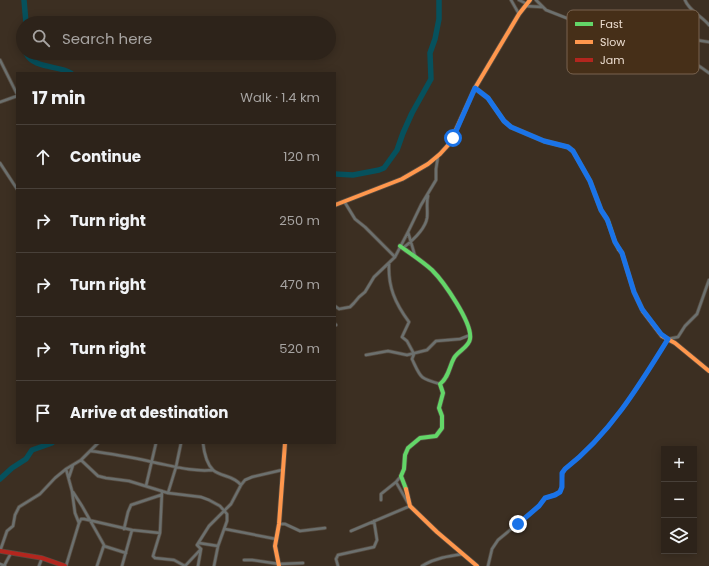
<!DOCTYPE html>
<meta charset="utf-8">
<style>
:root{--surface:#2d231a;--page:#392f27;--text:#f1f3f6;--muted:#a7a4a2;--line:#484039}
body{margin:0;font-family:Poppins,sans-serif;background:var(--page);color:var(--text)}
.controls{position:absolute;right:12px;bottom:12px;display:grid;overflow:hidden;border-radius:0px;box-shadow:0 2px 10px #0003}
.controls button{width:36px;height:36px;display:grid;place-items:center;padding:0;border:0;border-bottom:1px solid var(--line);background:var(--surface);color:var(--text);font:20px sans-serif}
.stop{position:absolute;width:12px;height:12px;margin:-9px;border:3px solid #1a73e8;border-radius:50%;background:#fff}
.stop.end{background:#1a73e8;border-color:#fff;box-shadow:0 1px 4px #0008}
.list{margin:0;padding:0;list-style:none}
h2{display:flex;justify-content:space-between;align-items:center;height:52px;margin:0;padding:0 16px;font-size:17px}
h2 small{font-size:13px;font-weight:400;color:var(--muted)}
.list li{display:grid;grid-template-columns:26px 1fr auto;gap:12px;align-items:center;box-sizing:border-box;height:64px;padding:0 16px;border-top:1px solid var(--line)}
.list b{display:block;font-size:15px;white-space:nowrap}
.list em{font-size:13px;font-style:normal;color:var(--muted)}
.icon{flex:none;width:22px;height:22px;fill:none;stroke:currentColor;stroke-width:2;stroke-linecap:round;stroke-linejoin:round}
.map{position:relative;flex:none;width:709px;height:566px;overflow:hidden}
.search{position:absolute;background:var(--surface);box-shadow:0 2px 10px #0003;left:16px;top:16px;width:320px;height:44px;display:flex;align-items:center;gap:10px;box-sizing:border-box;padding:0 14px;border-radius:22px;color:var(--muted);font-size:15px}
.panel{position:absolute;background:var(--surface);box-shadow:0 2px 10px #0003;left:16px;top:72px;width:320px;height:372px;border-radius:0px}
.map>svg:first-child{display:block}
</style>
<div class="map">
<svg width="709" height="566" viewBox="0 0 709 566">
<rect width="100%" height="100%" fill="#3c2f22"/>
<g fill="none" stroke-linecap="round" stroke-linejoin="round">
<path stroke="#06515d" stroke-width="5.5" d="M24,0L26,23
M26,53C33,69 58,65 71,73
M335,174L353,175L379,170L384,168L397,150L403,133L412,113L431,79L430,53L435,39L439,19V0
M0,479L12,468L26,459L32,450L52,443"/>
<defs>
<path id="street" d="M511,0L519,14
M519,0L527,4
M536,0L546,10L569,19L576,20H605L617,23H630L641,27L670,31L696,40L709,42
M685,0C689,11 702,16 709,25
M525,6L542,7
M659,30C658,39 657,54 669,57C673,58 677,57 681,58C692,61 700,66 709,73
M0,60L17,94
M0,102L17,96
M0,163L17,189
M344,201L355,219L365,227L395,257
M408,232L415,256
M403,248C412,241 425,230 427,218C428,211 426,203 428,196
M389,264C388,287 395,303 409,322L402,337L407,341L414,354L412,359C421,378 419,378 440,384
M335,306L339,309L350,307L354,303L359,297L365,292L374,277L395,257L408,232L421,205L436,180V169L438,156
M335,324L336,325
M366,355L388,351L407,355L427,350L436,341L460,339L470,335
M203,443C204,452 206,463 213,470C221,477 233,475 241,485
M91,451C111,454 132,457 152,462C173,466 192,472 213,470
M81,460L98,476L106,478L129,481L168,493L201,497L209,500L220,506L227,514V521L218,546L214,566
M401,476L396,482L408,503
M69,477L73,465
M146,486L156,443
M162,491L160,533L153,556L155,558L174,560L185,566
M73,492L82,506L104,545L97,566
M168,493L176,467L181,443
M381,500V494L396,482
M79,523L81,519H84L132,530L160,533
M279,524H285L300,531L325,528
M124,529L128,512L131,505L161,495
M225,529L276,539
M351,531L410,506
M199,543L218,546
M104,546L126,553
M0,551L7,531L13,526L15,515L19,507L40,494L55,478L66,469L81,460L98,443
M244,560H252L279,564L303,563
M0,564L5,566
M4,566L11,553
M39,566L42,558
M66,566L79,523L75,513L72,491L66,469
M122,566L132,530
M185,566L201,549L197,545L209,526L231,504L241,485L245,480L252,477L282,470
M198,566L201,549
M338,566L336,559L338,555L374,547L377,540L374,521
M422,566C435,558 449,556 463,554
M488,566L492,549L498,540L539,506L545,498L560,492C563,484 560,476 565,469C609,435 639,386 668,339L678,337L685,326L697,314L709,280"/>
<path id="fast" d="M475,88L488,98L504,121L511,127L544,141L568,147L573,151L590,181L601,210L608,221L615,242L619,249
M400,246C411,254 422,261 432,270C443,281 473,323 470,339C469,347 458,351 454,358C449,367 449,377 440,384L443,393L439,408L442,416V428L436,436L420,438L408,448L405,455L404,469L401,476L406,489"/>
<path id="slow" d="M335,205L402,179L428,164L440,154L450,143L475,88L519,14L530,0
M619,249L622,253L634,292L643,311L662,336L675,343L709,371
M406,489L410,506L437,532L477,566
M279,566L275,546L279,524L285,443"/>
<path id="jam" d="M0,551L42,558L65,566"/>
</defs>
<use href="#street" stroke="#564b40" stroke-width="4"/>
<use href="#fast" stroke="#564b40" stroke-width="5.5"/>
<use href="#slow" stroke="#564b40" stroke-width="5.5"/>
<use href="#jam" stroke="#564b40" stroke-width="5.5"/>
<use href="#street" stroke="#6c706e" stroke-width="2.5"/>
<use href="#fast" stroke="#63d668" stroke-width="4"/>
<use href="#slow" stroke="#ff974d" stroke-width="4"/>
<use href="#jam" stroke="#b3261e" stroke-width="4"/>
</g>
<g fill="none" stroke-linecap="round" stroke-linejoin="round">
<path stroke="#1a73e8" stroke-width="5" d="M453,138L475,88L488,98L504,121L511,127L544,141L568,147L573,151L590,181L601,210L607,219L615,242L622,253L634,292L642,309L661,334L668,339C639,386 609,435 565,469L562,473V487L560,492L555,495L545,498L539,506L518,524"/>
</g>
<rect x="567" y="10" width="132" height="64" rx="6" fill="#462f18" stroke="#78634f" stroke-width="1"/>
<rect x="575" y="22" width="18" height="4" fill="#63d668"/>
<rect x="575" y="40" width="18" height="4" fill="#ff974d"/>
<rect x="575" y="58" width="18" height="4" fill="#b3261e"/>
<g font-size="11" fill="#ecddd0">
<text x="600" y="28">Fast</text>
<text x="600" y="46">Slow</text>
<text x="600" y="64">Jam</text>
</g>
</svg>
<div class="controls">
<button>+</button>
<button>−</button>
<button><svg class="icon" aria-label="layers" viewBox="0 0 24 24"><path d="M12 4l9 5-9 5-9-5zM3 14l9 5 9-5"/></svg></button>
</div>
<div class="stop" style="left:453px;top:138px"></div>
<div class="stop end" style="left:518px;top:524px"></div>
<div class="search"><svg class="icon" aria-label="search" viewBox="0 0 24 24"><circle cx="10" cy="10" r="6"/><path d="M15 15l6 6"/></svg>Search here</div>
<section class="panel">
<h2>17 min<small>Walk · 1.4 km</small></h2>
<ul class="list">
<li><svg class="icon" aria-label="ahead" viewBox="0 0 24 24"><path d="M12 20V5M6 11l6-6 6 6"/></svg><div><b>Continue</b></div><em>120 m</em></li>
<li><svg class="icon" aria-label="right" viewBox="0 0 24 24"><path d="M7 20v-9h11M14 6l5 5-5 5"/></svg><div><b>Turn right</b></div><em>250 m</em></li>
<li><svg class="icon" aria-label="right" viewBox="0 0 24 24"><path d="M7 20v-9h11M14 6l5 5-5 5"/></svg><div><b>Turn right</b></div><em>470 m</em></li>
<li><svg class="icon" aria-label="right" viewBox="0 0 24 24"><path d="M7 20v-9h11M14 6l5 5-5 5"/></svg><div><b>Turn right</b></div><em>520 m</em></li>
<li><svg class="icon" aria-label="arrive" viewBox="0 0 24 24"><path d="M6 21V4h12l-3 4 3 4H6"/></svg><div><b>Arrive at destination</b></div></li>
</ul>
</section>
</div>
